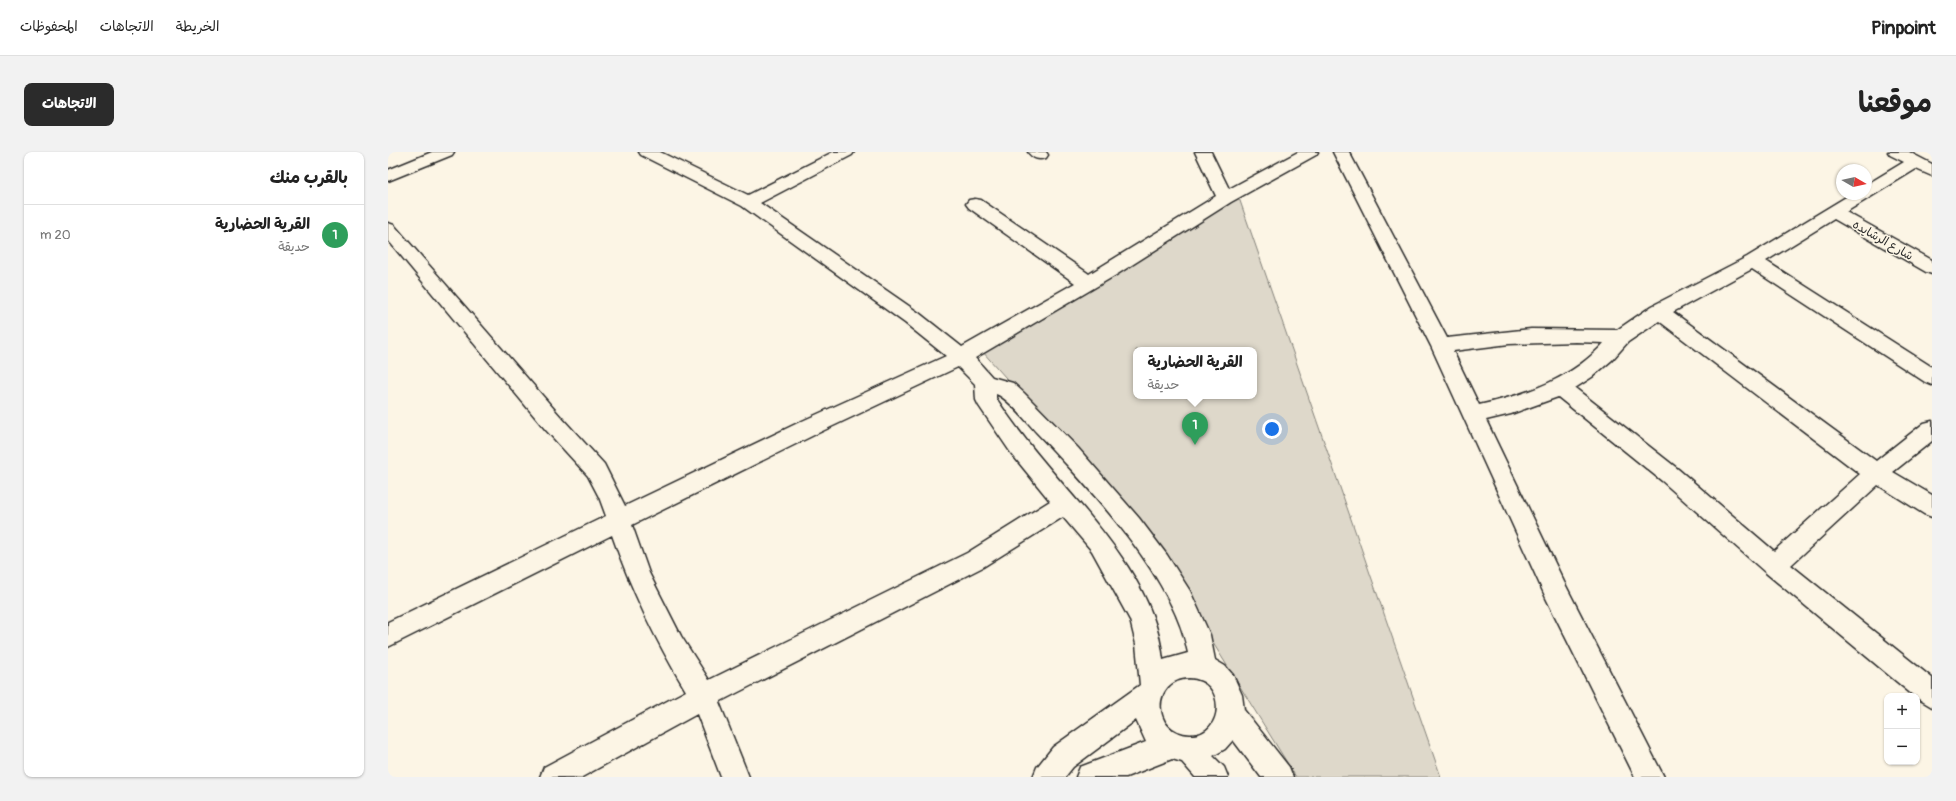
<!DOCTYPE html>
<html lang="ar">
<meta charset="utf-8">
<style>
:root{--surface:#fff;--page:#f2f2f2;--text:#222;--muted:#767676;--line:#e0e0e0;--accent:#2b2b2b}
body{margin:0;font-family:Pangolin,"Playpen Sans Arabic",sans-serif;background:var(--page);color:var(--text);direction:rtl}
.controls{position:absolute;right:12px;bottom:12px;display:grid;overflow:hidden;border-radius:8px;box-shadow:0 1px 3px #0004}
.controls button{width:36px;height:36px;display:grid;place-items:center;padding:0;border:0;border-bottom:1px solid var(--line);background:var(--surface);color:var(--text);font:20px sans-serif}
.compass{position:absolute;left:1448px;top:12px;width:36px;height:36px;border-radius:50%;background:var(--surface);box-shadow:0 1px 3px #0004;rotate:99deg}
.you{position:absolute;left:884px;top:277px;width:14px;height:14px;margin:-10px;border:3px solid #fff;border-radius:50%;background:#1a73e8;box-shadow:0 0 0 6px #1a73e833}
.badge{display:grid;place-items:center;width:26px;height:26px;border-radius:50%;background:var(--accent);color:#fff;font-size:13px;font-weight:700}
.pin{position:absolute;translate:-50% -33px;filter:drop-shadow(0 1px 2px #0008)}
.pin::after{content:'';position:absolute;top:21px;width:14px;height:12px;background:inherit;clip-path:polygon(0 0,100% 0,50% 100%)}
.popup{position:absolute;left:745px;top:195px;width:124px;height:52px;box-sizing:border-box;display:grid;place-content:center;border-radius:8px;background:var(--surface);filter:drop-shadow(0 1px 3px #0005);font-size:13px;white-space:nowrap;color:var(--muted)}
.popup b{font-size:15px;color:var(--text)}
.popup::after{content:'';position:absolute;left:50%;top:100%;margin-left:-8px;border:8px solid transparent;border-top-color:var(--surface)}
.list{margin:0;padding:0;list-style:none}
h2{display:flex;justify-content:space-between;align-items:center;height:52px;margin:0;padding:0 16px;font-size:17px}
h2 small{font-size:13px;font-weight:400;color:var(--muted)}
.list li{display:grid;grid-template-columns:26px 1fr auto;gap:12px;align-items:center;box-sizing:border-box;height:60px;padding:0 16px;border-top:1px solid var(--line)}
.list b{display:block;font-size:15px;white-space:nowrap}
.list p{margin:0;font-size:13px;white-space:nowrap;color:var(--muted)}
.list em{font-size:13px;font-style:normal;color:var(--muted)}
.map{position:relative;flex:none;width:1544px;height:625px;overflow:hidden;direction:ltr;border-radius:8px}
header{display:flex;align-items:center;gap:24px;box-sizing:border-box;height:56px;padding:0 20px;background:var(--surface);border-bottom:1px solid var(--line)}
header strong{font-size:19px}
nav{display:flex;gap:22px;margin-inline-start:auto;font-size:14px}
.intro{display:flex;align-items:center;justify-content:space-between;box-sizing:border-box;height:96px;padding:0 24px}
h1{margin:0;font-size:28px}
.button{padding:10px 18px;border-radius:8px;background:var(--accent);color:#fff;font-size:14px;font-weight:700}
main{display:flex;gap:24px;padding:0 24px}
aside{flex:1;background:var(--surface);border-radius:8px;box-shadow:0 1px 3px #0004}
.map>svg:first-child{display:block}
</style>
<header>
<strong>Pinpoint</strong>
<nav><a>الخريطة</a><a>الاتجاهات</a><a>المحفوظات</a></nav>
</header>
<div class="intro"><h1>موقعنا</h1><a class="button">الاتجاهات</a></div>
<main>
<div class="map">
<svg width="1544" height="625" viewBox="0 0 1544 625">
<rect width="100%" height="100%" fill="#fcf5e5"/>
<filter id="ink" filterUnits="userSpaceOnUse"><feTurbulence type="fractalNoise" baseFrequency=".025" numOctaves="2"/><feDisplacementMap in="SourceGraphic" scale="8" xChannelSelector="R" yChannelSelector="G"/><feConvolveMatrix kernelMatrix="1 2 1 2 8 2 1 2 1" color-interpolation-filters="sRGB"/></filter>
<g filter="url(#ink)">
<path fill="#ded8ca" stroke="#84827a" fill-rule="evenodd" d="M851,46L1053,625H908L760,386L594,199ZM748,198H866V244H748Z"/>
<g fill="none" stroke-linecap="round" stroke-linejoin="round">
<defs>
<path id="minor" d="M44,0H66L64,3L0,29V18Z
M251,0H272L360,43L445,0H466L464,3L372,51L531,161L574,195L687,131L581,56L578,52L581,48L587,47L593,48L701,122L828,44L807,0H823L841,37L910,0H930L928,3L843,50L728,123L587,206L604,225L625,231L636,241L690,296L751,366L779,403L802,439L822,483L827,508L837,514L845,523L854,543L856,558L901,615L905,625H873L845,588L837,597L825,604L836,615L840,625H807L794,610L784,607L738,625H688L692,615L758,590L748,568L685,615L677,625H645L649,615L665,595L752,533L748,492L742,468L704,399L675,365L595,415L331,550L361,625H333L309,562L194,625H152L156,615L298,539C268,489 243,438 224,383L0,495V470L218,364L211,345L200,324L157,277L0,88V71L6,73L173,265L216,312L237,354L412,270L558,204L517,171L354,54L253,3ZM570,215L587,232L588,248L591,254L623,301L662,349L579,401L321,528L293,484L261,421L244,373L428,282ZM608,242C620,246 640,271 649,281C702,337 786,425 800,501L775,508C766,420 690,355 639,289C628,275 618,261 608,246ZM801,526C839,527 837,584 802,583C763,582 763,527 801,526Z
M640,0H658L660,3L658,6C650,8 645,7 640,0Z
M945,0H961L1059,186L1143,177L1229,178L1264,154L1359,105L1463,42H1478V33L1516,10L1502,3L1500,0H1521L1544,12V24L1528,17L1458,60L1544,108V122L1538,120L1446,67L1378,109L1544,215V233L1537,230L1364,117L1285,160L1488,309L1536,271L1544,269V289L1505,320L1544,343V365L1536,362L1490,333L1403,413L1544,526V555L1529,546V544H1526L1378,421L1274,329L1170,245L1123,262L1098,268L1176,430L1276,625H1247L1158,446L1043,194ZM1271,169L1472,322L1386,399L1290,317L1187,236L1204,225L1224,208L1240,190ZM1188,190L1216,191C1184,227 1137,243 1091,253L1065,199L1121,192Z"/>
</defs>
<use href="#minor" stroke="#2b2b2b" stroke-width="3"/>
<use href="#minor" fill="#fcf5e5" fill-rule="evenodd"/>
</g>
</g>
<g text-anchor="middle" stroke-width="3" stroke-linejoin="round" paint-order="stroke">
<g font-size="12" fill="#2b2b2b" stroke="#fcf5e5">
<text transform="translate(1495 88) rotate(30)" y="4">شارع الرشايده</text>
</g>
</g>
</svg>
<div class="controls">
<button>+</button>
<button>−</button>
</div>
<svg class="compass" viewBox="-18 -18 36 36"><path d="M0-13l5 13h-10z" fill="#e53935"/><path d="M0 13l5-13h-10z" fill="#767676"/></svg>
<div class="you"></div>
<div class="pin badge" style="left:807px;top:293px;background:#2e9e5b">1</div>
<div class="popup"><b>القرية الحضارية</b>حديقة</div>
</div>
<aside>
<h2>بالقرب منك<small></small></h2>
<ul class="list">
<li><span class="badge" style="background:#2e9e5b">1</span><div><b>القرية الحضارية</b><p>حديقة</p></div><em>20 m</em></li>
</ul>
</aside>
</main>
